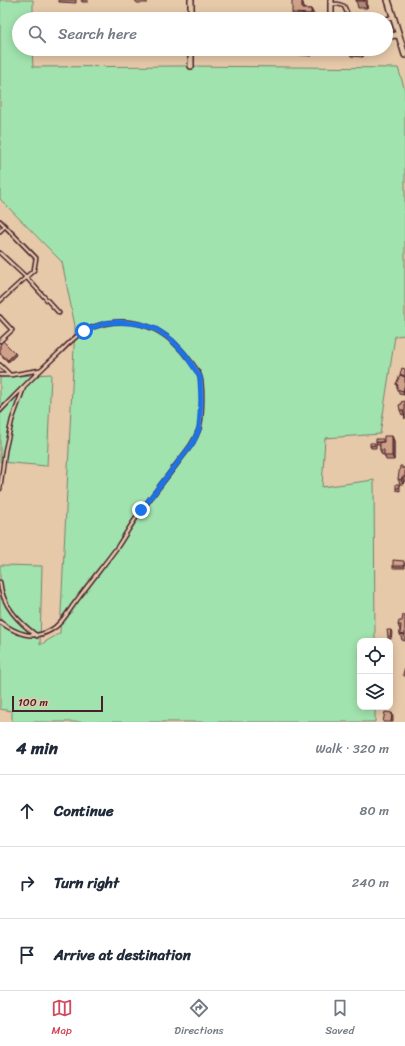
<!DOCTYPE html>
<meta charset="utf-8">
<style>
:root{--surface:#fff;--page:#f2f2f3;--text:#1f2937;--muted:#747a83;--line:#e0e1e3;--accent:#d1495b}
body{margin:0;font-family:Sriracha,sans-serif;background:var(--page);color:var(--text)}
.controls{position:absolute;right:12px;bottom:12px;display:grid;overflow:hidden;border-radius:8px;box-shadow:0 2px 10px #0003}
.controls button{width:36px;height:36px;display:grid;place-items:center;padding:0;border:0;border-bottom:1px solid var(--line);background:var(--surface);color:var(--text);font:20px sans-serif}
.scale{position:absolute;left:12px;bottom:10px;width:91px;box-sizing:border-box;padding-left:4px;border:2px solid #4a1f2b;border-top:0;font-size:11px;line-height:14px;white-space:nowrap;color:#4a1f2b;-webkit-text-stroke:3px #e3caab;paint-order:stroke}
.stop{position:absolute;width:12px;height:12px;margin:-9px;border:3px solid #1a73e8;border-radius:50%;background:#fff}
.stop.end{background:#1a73e8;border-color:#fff;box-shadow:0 1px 4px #0008}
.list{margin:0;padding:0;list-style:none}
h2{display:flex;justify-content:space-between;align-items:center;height:52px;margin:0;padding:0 16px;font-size:17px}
h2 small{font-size:13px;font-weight:400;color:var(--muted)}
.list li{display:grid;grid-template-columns:26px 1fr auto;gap:12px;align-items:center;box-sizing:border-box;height:72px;padding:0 16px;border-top:1px solid var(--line)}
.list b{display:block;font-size:15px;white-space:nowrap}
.list em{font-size:13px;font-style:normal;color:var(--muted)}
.icon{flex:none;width:22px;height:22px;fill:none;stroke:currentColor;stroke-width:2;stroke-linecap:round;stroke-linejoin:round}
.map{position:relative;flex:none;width:405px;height:722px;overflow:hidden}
.search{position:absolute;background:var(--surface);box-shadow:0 2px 10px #0003;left:12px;right:12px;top:12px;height:44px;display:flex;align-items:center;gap:10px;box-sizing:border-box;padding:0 14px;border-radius:22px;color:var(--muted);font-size:15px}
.sheet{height:268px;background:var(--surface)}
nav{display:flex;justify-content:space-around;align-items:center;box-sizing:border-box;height:56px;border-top:1px solid var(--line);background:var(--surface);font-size:11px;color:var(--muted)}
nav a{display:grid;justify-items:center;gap:2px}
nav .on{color:var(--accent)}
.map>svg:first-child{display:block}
</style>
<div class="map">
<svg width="405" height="722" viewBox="0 0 405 722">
<rect width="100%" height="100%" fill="#e6c9a9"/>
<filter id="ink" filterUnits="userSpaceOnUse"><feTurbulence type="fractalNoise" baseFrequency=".025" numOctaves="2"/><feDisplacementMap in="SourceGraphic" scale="8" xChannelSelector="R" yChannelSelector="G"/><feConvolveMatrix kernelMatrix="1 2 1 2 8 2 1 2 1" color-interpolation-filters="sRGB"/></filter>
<g filter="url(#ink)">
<path fill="#a1e3ae" stroke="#76816c" d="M0,0H33V19H19V49H32L33,67L183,66L398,68L405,90V335L395,336L380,434L325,438L322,487L374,480L375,641H360V707H375V722H12V711L0,709V565L42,566L40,645L60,633L75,326L62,262L0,199Z
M51,374L47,466L0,462V377Z"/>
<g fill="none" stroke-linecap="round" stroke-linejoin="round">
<defs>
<path id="lane" d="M331,4H338L344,6L348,15L360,19
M386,19L393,17
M0,221L36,258L34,270L0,301
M0,231L5,226
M0,253L26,277L59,313
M0,317L12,330L0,341
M0,365L10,375
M0,375H11L40,370
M0,411C19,391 39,371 60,352C67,345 76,335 86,330C125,313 161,323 187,357C191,362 198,370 200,377C203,386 202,420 199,429C195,441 187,451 179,461C167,477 154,493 142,510C133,521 126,534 118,546C105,564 90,582 77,600C69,610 63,623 51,630C32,641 16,633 0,622
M0,489L5,451L12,420L24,387
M0,582C2,606 19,622 37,636"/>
<path id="street" d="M191,0V19
M388,0L405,55
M331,19V0
M386,38L387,36L398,35
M191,49V66"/>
</defs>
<use href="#lane" stroke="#4a1f2b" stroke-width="5.5"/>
<use href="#street" stroke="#4a1f2b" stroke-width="8"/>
<use href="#lane" stroke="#e3caab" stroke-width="2.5"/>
<use href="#street" stroke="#e3caab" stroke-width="5"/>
</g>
<path fill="#b18a75" stroke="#4a1f2b" d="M58,0H76V3L59,2Z
M81,0H88V2H82Z
M135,0H147V3H137Z
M356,0H367V8H358Z
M304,6V9H311L314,15V19H294L292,13Z
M292,49H313L311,56L293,54Z
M363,51V57L351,56L349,52Z
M0,345L16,355L8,362L0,354Z
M405,369V393L404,395L399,394L396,384L401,376L400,374Z
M405,402V419L404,414L402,415L400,410Z
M392,436L394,441V460H386L384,454L382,455L380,450V445H377L376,442H383Z
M376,445V448H371L370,446Z
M403,468H405V482L404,481L403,484H400L398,479Z
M399,484L400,487V491L396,490V488Z
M405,563V568H393V566Z
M405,615V641L402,640L400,634V630L398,625L402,621Z
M391,630L392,633L391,639H388V636Z"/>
<path fill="#90715f" stroke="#4a1f2b" d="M302,0L304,6V13L302,9Z
M364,0H367V8L364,1Z
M311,9L314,15V19H313L311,14Z
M310,49H313L311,56L310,52Z
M361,49H363V57L361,53Z
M15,353L16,355L8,362V360Z
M405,384V393L404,395L403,391Z
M392,436L394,441V460L392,456Z
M402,477L404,481L403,484L401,480Z
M392,713L393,717V722H391Z"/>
<path fill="#cea188" stroke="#4a1f2b" d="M292,0H302V9H311V14L292,13Z
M356,0H364V1H356Z
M137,16H139V19H137Z
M338,16H345V19H338Z
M292,49H310V52Z
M350,49H361V53L349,52Z
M3,341L15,353L8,360L0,353V345Z
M402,368L405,369V376L400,374Z
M400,375L405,377V384L403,391L397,389L398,385L396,384Z
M405,401V418L403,410H400L399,405L402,404L401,402Z
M384,436H392V456H384V450H380V442H384Z
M376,439H383V442H376Z
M370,443H375V445L370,446Z
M400,466H402V469L403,468H405V477H402L401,480L398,479Z
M396,484H399V488H396Z
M393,560L404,561V566H393Z
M403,615H405V635L400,634L401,625H398L399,621H402Z
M387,630H391L390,637L388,636Z
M405,667V676H404L403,674Z
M385,712L392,713L391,722H383Z"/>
</g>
<g fill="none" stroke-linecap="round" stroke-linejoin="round" filter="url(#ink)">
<path stroke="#1a73e8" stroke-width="5" d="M84,331L105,323L118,322L140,324L156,329L172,340L185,354L200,377L201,400L199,429L193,443L141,510"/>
</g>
</svg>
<div class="controls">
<button><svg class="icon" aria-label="locate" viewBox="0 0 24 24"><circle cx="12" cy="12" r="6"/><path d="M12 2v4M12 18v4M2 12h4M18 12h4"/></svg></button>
<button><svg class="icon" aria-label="layers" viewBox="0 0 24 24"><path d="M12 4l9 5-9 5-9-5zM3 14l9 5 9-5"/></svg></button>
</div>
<div class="scale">100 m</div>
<div class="stop" style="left:84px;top:331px"></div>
<div class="stop end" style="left:141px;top:510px"></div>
<div class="search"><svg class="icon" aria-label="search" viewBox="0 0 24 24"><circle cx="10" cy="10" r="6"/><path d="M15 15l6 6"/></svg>Search here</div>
</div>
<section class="sheet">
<h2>4 min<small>Walk · 320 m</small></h2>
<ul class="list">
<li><svg class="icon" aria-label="ahead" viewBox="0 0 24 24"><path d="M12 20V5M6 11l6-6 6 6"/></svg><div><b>Continue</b></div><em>80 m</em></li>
<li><svg class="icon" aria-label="right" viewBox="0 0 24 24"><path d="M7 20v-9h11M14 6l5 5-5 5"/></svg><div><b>Turn right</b></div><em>240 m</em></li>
<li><svg class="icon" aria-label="arrive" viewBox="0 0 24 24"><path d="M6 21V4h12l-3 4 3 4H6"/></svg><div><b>Arrive at destination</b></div></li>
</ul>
</section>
<nav>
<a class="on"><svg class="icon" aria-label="map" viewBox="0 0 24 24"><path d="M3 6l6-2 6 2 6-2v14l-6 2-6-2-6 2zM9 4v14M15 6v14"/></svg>Map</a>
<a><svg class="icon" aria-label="directions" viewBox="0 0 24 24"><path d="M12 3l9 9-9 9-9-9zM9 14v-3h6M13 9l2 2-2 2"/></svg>Directions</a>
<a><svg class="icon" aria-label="saved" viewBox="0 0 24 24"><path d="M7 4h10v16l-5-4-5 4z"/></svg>Saved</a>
</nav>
